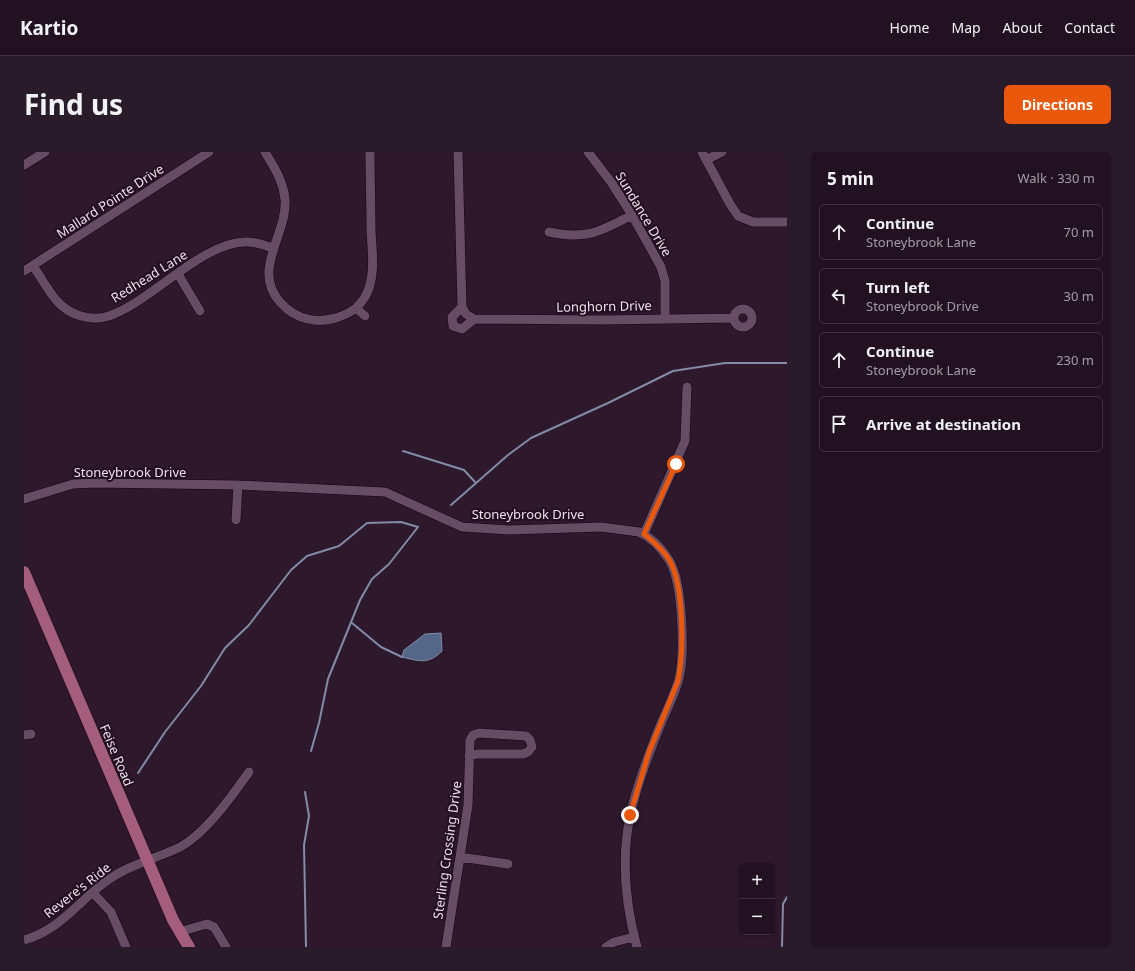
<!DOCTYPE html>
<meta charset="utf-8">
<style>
:root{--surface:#221221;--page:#2a1b2a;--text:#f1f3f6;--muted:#a29ea5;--line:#3f323f;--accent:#ea580c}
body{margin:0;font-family:"Noto Sans",sans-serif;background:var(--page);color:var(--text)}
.controls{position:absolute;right:12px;bottom:12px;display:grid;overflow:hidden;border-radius:6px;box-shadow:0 1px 3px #0004}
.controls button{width:36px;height:36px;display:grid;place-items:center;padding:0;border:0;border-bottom:1px solid var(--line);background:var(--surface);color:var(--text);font:20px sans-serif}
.stop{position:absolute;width:12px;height:12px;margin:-9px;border:3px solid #ea580c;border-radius:50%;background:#fff}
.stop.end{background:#ea580c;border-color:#fff;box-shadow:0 1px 4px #0008}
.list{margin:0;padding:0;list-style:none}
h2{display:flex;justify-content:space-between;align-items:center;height:52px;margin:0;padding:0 16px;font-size:17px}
h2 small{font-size:13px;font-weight:400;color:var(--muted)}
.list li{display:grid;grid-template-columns:26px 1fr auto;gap:12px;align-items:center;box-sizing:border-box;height:56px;margin:0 8px 8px;padding:0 8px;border:1px solid var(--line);border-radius:6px}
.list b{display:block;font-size:15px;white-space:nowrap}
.list p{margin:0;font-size:13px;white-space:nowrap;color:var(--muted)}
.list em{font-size:13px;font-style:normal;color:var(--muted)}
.icon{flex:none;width:22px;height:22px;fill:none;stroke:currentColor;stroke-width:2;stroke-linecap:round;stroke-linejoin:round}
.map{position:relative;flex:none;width:763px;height:795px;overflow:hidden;border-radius:6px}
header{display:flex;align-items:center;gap:24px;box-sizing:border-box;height:56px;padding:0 20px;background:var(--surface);border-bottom:1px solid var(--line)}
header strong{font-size:19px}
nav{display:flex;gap:22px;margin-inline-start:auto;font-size:14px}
.intro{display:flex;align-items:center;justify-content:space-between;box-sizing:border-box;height:96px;padding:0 24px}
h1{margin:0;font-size:28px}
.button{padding:10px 18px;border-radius:6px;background:var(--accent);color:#fff;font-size:14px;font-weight:700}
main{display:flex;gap:24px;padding:0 24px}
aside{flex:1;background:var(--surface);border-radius:6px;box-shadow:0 1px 3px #0004}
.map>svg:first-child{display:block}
</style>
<header>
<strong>Kartio</strong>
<nav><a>Home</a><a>Map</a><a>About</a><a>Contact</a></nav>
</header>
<div class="intro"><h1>Find us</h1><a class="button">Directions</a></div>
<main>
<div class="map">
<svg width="763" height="795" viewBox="0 0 763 795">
<rect width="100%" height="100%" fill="#2d182c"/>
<path fill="#546789" stroke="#828ba7" d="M417,481L418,499C404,513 395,509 378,505L380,498L401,482Z"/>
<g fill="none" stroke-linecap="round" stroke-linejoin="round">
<path stroke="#828ba7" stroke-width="2" d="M379,299L440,318L451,330
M427,353L484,303L507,286L584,251L649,219L701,211H763
M328,471L357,495L378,505
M114,621L141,580L177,534L201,496L225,473L267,418L283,404L315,394L343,371L377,370L394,375L365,412L348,427L336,448L304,527L295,571L287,599
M281,640L285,664L280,693L282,795
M758,795L759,752L763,745"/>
<defs>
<path id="minor" d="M241,0C250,15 259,28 261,47C264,82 227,118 256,150C263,158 273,165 284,167C299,171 319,166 332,156C337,151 343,143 345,136C351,118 348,97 347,79C347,52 346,26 346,0
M434,0L438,155L442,162L450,167L579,168L710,166
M564,0L587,30L608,63L637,115L641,129V166
M678,0L706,52L714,64L729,70H763
M682,8L698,0
M0,13L21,0
M525,80C563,88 575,80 608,63
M9,114C17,125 24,139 33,149C45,163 67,170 85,164C128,149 176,92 220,90C230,89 240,93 249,96
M0,119L185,0
M154,122L176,159
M438,155L428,165L429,174L438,177L450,167
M332,156L341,164
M710 166a9 9 0 1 1 18 0a9 9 0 1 1-18 0Z
M0,347L49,332L71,331L214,333L361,340L438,375L485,378L577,375L615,380C627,385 638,397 645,408C659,430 661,502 655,527C651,541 644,556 638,569C626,599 613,632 606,664C597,708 601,751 613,795
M212,368L214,333
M620,382L661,289L663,235
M0,583L7,582
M436,705L484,712
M69,741L87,760L102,795
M155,780L183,772L190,775L202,795
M0,788C33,779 51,754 76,734C100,714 125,709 152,697C179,685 208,644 225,620
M422,795L444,653L446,588L449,583L455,581L502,584L506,588L508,595L504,600L499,602H453L445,604
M582,795L590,790L610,785"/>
<path id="major" d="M0,420L149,768L165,795"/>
</defs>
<use href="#minor" stroke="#140314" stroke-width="10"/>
<use href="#major" stroke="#140314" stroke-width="13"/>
<use href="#minor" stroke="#664d65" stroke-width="9"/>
<use href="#major" stroke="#a45e7b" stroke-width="12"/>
</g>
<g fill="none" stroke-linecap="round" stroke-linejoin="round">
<path stroke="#ea580c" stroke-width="5" d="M606,663L625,600L654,529C660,499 660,435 646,409C640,399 629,389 620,382L652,312"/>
</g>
<g text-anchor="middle" stroke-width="4" stroke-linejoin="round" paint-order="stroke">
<g font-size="13" fill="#efe0ee" stroke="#230e22">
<text transform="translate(86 49) rotate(-33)" y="5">Mallard Pointe Drive</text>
<text transform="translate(620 62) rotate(59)" y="5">Sundance Drive</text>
<text transform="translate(125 124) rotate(-32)" y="5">Redhead Lane</text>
<text transform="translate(580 154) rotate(-1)" y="5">Longhorn Drive</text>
<text x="106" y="325">Stoneybrook Drive</text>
<text x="504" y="367">Stoneybrook Drive</text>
<text transform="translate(93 603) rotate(67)" y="5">Feise Road</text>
<text transform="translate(423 698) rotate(-82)" y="5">Sterling Crossing Drive</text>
<text transform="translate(53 738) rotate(-38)" y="5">Revere's Ride</text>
</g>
</g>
</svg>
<div class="controls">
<button>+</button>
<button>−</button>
</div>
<div class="stop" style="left:652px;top:312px"></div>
<div class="stop end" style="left:606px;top:663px"></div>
</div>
<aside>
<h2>5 min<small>Walk · 330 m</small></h2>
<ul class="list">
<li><svg class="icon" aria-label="ahead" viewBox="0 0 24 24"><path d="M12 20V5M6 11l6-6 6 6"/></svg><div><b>Continue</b><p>Stoneybrook Lane</p></div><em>70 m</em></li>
<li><svg class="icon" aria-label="left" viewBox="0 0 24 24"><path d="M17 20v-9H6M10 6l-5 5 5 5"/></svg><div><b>Turn left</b><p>Stoneybrook Drive</p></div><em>30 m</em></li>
<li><svg class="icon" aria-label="ahead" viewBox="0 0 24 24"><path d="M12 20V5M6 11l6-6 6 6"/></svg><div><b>Continue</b><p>Stoneybrook Lane</p></div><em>230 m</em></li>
<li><svg class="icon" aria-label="arrive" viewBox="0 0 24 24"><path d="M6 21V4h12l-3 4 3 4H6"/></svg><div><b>Arrive at destination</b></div></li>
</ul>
</aside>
</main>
